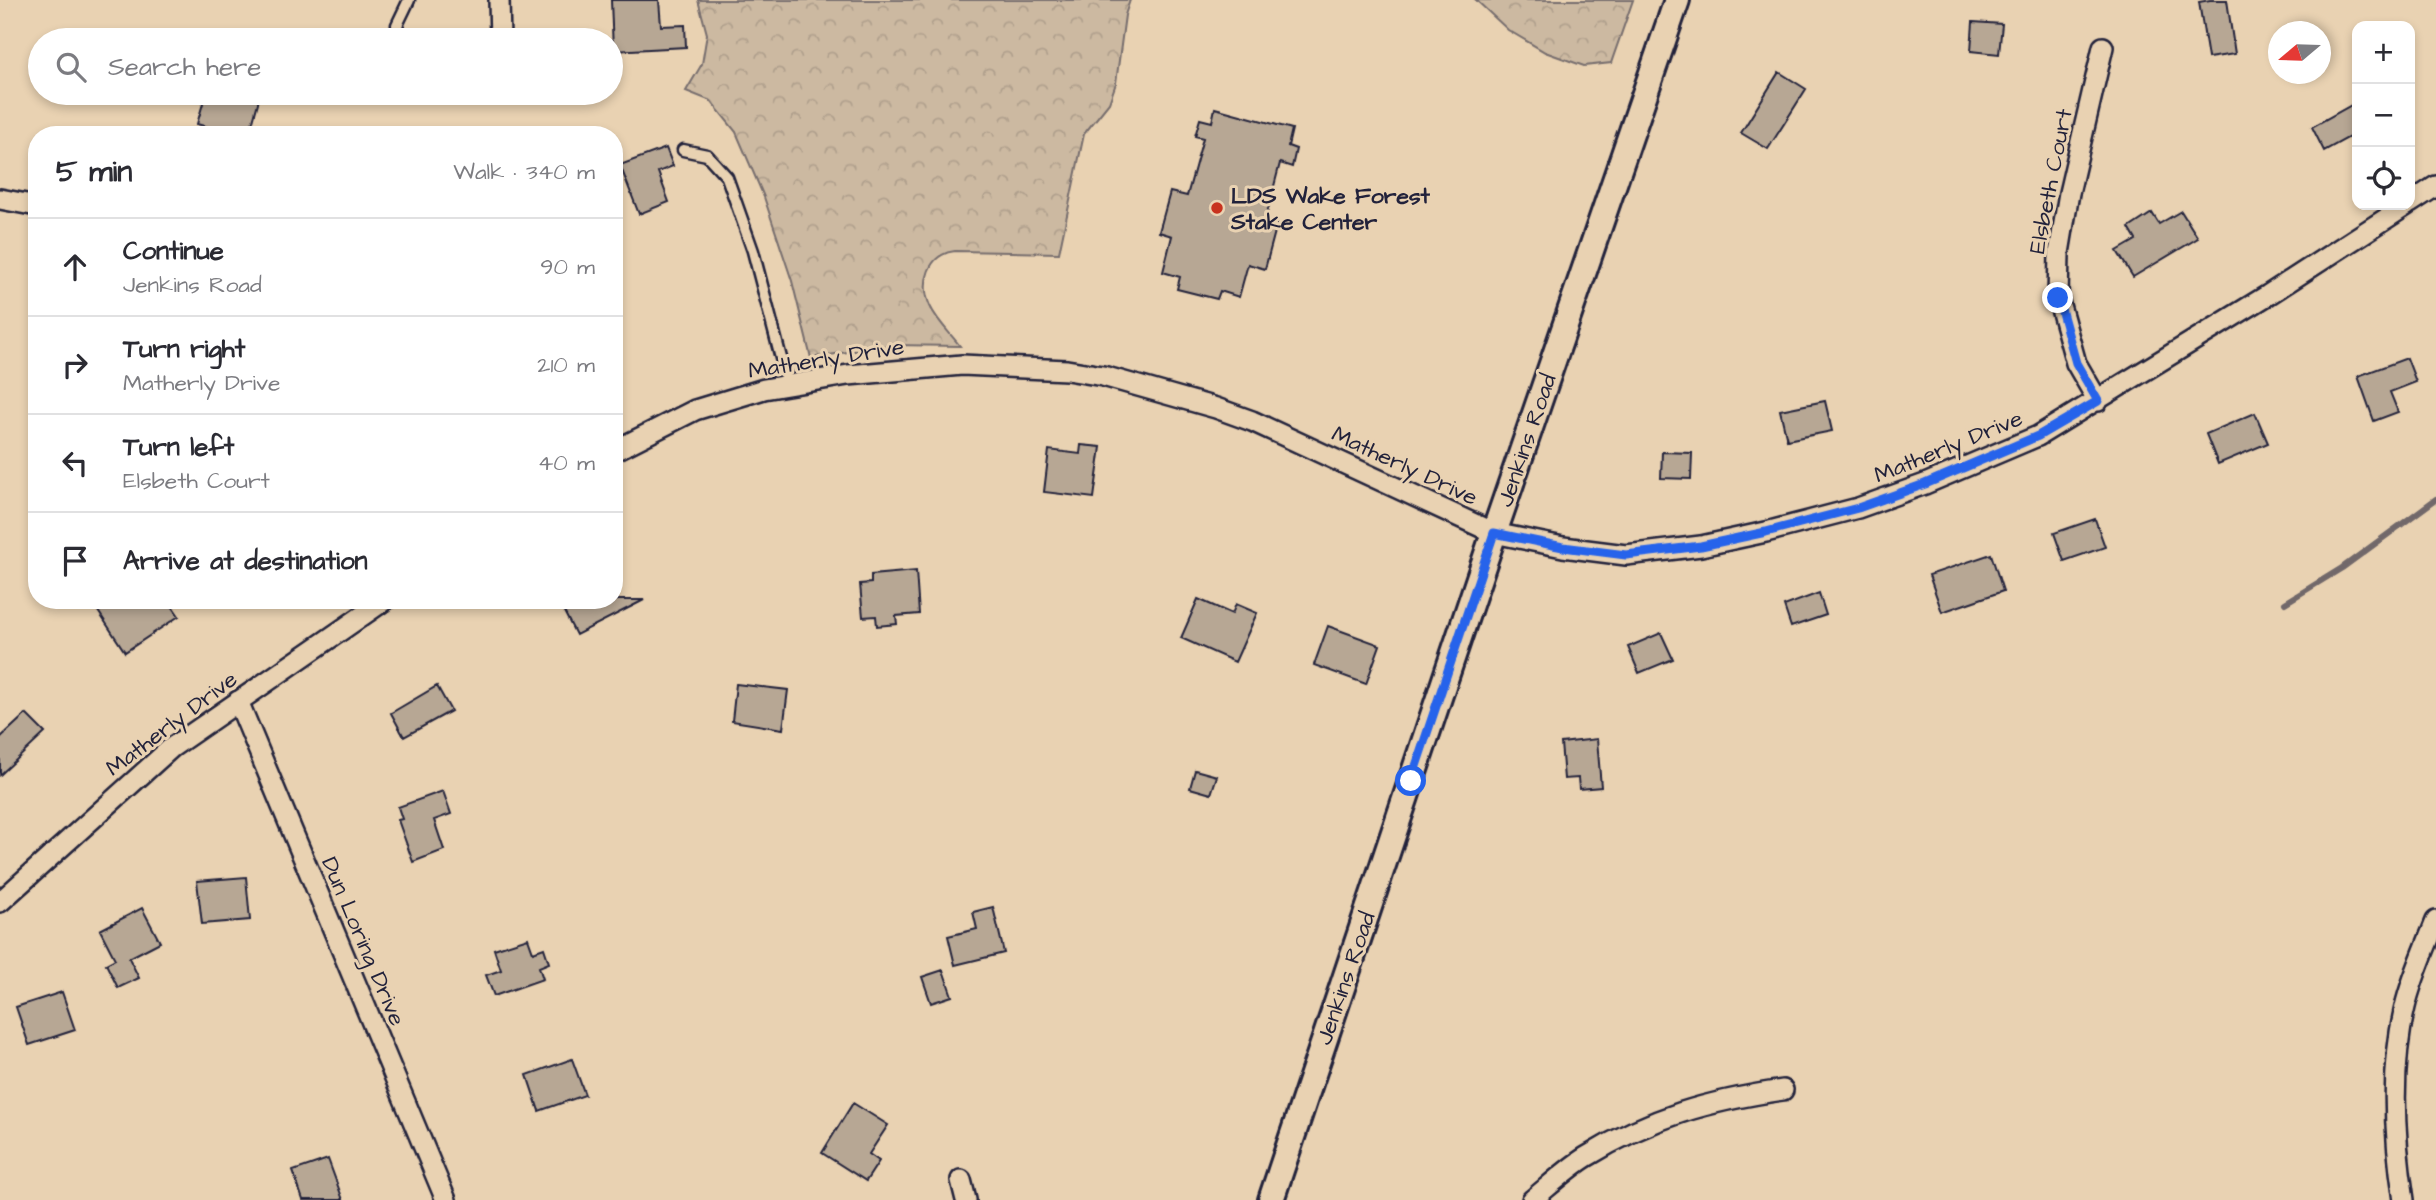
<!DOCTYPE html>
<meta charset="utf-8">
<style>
:root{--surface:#fff;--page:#f7f7f7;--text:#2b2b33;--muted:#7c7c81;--line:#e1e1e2}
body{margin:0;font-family:"Architects Daughter",sans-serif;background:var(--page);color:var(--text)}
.controls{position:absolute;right:21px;top:21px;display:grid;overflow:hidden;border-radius:14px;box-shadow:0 4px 10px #0003}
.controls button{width:63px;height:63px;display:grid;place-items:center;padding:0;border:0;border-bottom:2px solid var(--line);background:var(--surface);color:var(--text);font:35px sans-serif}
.compass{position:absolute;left:2268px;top:21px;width:63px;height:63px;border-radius:50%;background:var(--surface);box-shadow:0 4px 10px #0003;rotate:251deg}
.stop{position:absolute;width:21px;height:21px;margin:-16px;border:5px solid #2563eb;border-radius:50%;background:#fff}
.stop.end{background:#2563eb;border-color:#fff;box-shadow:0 2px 7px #0008}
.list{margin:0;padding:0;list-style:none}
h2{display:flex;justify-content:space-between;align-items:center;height:91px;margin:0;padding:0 28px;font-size:30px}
h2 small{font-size:23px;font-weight:400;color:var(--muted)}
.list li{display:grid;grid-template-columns:46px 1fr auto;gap:21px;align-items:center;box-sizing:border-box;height:98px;padding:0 28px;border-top:2px solid var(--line)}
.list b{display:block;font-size:26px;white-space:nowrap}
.list p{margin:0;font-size:23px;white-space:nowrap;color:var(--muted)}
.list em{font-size:23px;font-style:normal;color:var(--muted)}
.icon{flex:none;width:38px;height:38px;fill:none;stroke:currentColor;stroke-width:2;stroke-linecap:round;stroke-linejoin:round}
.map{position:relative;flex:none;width:2436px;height:1200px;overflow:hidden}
.search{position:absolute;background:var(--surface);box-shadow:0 4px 10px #0003;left:28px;top:28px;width:595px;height:77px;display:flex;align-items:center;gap:18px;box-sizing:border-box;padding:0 24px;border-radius:38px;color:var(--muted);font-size:26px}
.panel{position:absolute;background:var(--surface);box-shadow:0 4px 10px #0003;left:28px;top:126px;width:595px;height:483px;border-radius:28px}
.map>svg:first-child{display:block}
</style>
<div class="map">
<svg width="2436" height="1200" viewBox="0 0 2436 1200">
<defs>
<pattern id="forest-crowns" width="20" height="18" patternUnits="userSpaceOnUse" patternTransform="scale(1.75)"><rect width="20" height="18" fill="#ccb9a1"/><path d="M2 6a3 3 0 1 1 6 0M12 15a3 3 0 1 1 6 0" fill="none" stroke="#af9f8c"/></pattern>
</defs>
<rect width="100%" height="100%" fill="#e9d2b2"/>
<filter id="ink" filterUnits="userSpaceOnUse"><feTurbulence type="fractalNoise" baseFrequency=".0143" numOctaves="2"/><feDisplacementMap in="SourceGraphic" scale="14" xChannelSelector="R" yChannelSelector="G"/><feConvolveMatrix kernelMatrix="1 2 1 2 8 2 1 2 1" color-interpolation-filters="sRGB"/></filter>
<g filter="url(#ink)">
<path fill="url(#forest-crowns)" stroke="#776e6e" stroke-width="2" d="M698,0H1130L1125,15L1116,83L1109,103L1084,134L1059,253L955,251C928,254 920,283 930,306C937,321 950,333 960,346L890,345L811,358L792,281L764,197L736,132L711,101L686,91L702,64L707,34Z
M1476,0H1633L1611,63L1584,66L1545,52L1508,30Z"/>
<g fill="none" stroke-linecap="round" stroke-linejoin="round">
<path stroke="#71686a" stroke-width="6" d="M2285,603L2342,568L2436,499"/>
</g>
<path fill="#b7a794" stroke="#22223b" stroke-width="2" d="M611,0H659L661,26L685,25L686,47L613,51Z
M2210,0H2227L2235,54L2208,58L2199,2Z
M1973,22L2002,24L1999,54L1971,51Z
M1779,72L1806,89L1768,149L1741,133Z
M206,93H235L259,99L249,135H235L197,124Z
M2357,102V133L2324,151L2312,127Z
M1215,108L1292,129L1288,146L1296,149L1292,167L1280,163L1265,221L1277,224L1265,269L1248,264L1239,297L1220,291L1217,299L1177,289L1180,277L1163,272L1172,236L1159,232L1170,192L1187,196L1203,138L1195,136L1200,119L1212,122Z
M666,148L673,166L658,172L669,202L639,214L620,165Z
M2181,211L2198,238L2133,277L2117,251L2136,240L2129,228L2152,213L2159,224Z
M2407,358L2416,382L2390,392L2398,412L2374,421L2358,376Z
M1825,401L1832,431L1787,440L1780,410Z
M2255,413L2268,443L2218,464L2206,434Z
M1081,445L1101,447L1094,498L1044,492L1049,450L1080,454Z
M1662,452L1692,453L1691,479L1661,478Z
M2095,519L2105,547L2064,561L2054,533Z
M1991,554L2003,591L1942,612L1929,575Z
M916,571L919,614L896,616L897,624L877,626L876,616L863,617L860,584L871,583V575Z
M1819,593L1826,615L1791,627L1784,606Z
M1198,599L1232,614L1236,604L1257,613L1235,662L1181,638Z
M107,600H168L179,616L125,652L96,608Z
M558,600H644L576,635Z
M1328,626L1380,645L1366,684L1314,665Z
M1661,633L1673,659L1639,673L1628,647Z
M736,684L788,690L783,729L732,721Z
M437,686L451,711L404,737L391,713Z
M26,714L45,733L0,775V738Z
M1597,739L1601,787L1579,789L1578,778L1564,779L1561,743Z
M1195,770L1217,776L1211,794L1190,788Z
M443,791L451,814L434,820L444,850L413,862L398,820L402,819L398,807Z
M246,877L250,920L202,924L197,881Z
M993,907L1004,953L955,965L948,936L977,929L973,912Z
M142,908L160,942L129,958L139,978L118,988L106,964L115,959L100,930Z
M528,938L533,952L544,948L549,963L539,967L543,979L494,996L486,975L501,970L494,949Z
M943,970L952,996L931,1003L922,977Z
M62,992L75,1030L29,1045L16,1007Z
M572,1059L585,1095L539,1111L527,1075Z
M853,1103L888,1125L869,1154L879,1161L866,1181L822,1153Z
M328,1159L343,1200H303L293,1171Z"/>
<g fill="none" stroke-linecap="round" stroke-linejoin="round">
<defs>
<path id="service" d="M400,40L397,25L409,0
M683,150L707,155L727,177L753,251L788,385"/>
<path id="minor" d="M499,0L500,40
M0,199L37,206
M2410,203L2436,186
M2098,401L2076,363L2058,298L2059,253L2069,193L2103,47
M614,451L695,410L764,389L848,375L962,365L1067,370L1103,376L1216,408L1252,421L1494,533L1563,547L1626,555L1701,546L1766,532L1858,508L1925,484L2038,436L2268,295L2407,205
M238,701L446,1200
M0,902L171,748L385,600
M961,1180L966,1200
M1532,1200C1549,1186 1567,1169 1586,1157C1651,1117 1708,1101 1783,1090
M2404,1200C2394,1137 2390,1070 2405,1007C2412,977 2425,949 2436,921"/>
<path id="tertiary" d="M1271,1200L1494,533L1677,0"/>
</defs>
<use href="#service" stroke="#22223b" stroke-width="15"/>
<use href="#minor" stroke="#22223b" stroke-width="24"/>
<use href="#tertiary" stroke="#22223b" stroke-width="30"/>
<use href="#service" stroke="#e9d2b2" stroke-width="10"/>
<use href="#minor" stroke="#e9d2b2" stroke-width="19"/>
<use href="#tertiary" stroke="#e9d2b2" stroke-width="24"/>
</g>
</g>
<g fill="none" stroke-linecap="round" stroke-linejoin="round" filter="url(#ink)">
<path stroke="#2563eb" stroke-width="9" d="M1411,781L1494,533L1563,547L1626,555L1701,546L1766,532L1858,508L1925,484L2038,436L2098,401L2076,363L2058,298"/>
</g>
<circle fill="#c8321e" stroke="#e9d2b2" stroke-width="2.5" cx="1217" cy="208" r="7"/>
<g text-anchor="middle" stroke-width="6" stroke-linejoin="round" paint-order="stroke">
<g font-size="23" fill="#22223b" stroke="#e9d2b2">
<text transform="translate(2050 181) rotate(-79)" y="8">Elsbeth Court</text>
<text transform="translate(826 358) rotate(-9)" y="8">Matherly Drive</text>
<text transform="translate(1526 440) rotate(-71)" y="8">Jenkins Road</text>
<text transform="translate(1948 446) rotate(-22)" y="8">Matherly Drive</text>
<text transform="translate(1405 465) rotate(25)" y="8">Matherly Drive</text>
<text transform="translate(171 723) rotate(-37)" y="8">Matherly Drive</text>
<text transform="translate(364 941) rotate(67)" y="8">Dun Loring Drive</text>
<text transform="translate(1345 978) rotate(-71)" y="8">Jenkins Road</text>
</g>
<g font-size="23" font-weight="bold" fill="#22223b" stroke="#e9d2b2" text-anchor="start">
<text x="1231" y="203">LDS Wake Forest<tspan x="1231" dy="26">Stake Center</tspan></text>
</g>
</g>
</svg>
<div class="controls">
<button>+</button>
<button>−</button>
<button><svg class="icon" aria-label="locate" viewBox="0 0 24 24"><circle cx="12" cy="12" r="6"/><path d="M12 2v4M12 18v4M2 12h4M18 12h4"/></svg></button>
</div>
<svg class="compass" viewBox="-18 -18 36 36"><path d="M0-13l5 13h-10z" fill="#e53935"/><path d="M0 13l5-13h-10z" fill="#7c7c81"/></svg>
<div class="stop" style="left:1411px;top:781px"></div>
<div class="stop end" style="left:2058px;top:298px"></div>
<div class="search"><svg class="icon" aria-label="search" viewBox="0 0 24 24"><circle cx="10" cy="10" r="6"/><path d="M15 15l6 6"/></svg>Search here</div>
<section class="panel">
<h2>5 min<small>Walk · 340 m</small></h2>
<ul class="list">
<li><svg class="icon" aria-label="ahead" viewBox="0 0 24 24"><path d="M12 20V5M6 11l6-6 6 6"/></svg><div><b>Continue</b><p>Jenkins Road</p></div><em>90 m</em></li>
<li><svg class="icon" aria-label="right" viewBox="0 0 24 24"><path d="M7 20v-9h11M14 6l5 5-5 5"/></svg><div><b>Turn right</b><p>Matherly Drive</p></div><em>210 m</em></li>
<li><svg class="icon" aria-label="left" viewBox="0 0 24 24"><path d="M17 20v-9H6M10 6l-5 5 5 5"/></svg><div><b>Turn left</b><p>Elsbeth Court</p></div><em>40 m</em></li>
<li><svg class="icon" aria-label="arrive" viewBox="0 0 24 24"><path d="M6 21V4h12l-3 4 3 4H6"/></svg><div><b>Arrive at destination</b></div></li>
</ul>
</section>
</div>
